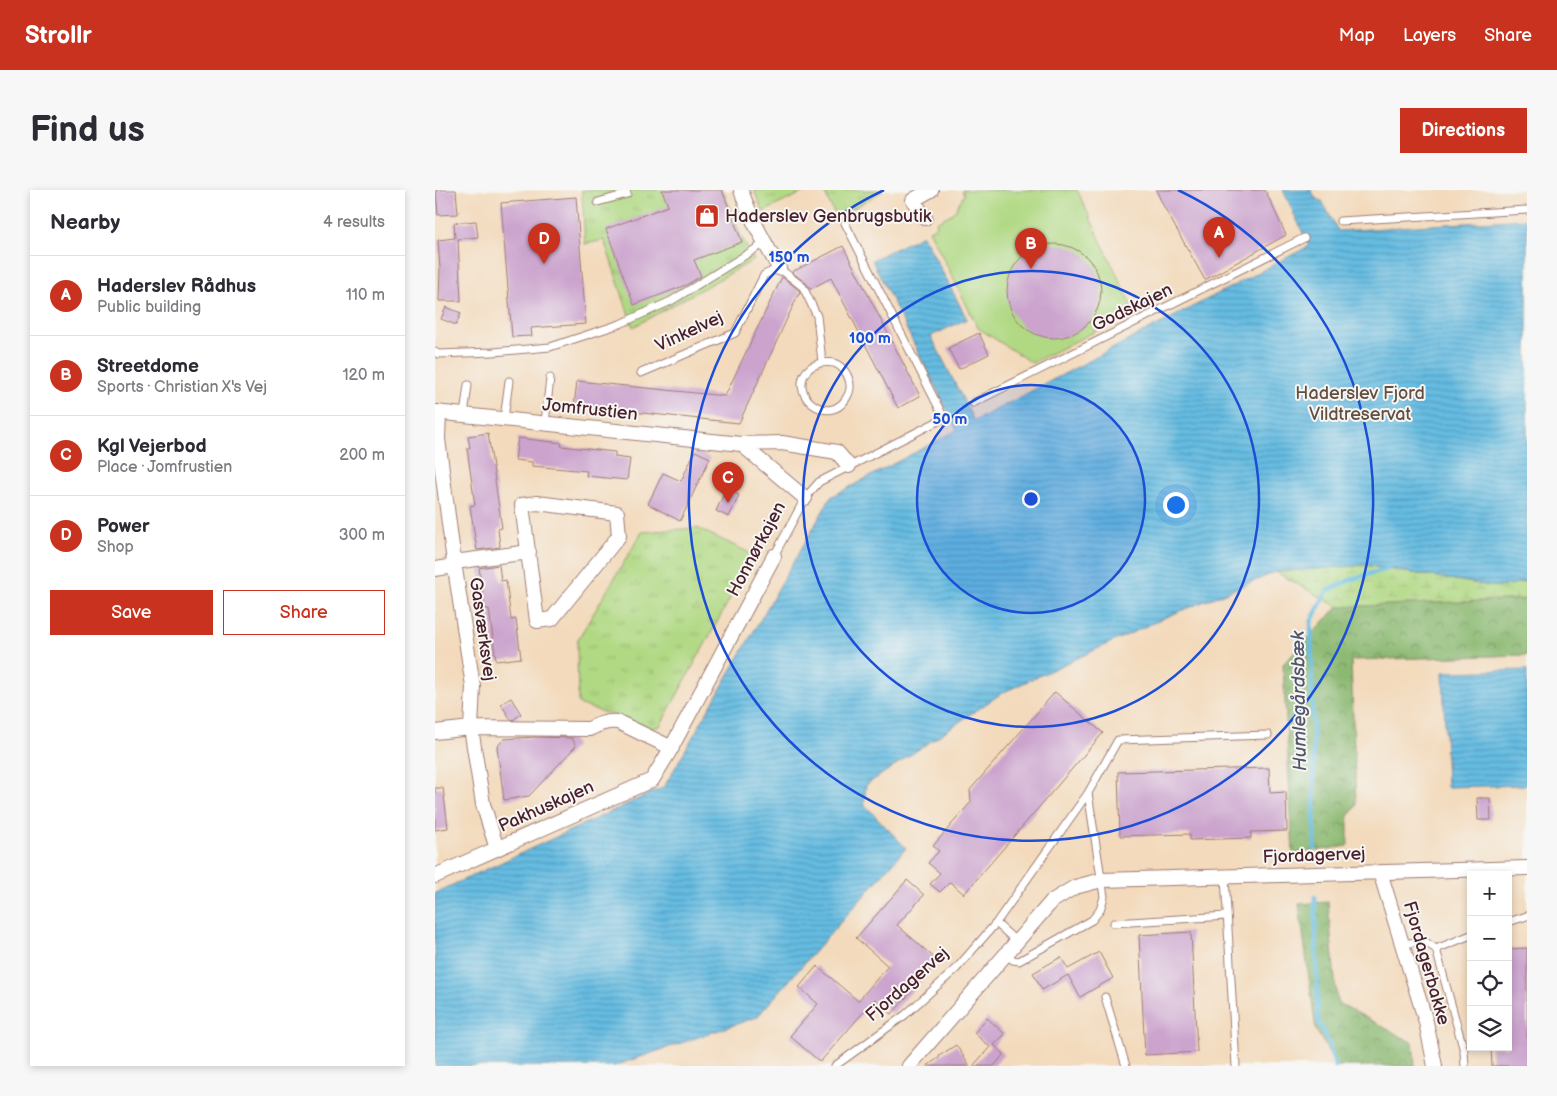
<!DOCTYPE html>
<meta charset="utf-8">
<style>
:root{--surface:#fff;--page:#f7f7f7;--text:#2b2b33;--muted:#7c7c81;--line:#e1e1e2;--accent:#c8321e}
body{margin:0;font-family:"Balsamiq Sans",sans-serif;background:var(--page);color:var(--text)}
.controls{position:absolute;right:15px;bottom:15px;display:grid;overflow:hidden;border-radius:0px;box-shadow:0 2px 8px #0003}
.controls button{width:45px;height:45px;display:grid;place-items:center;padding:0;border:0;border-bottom:1px solid var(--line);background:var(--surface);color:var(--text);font:25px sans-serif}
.you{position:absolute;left:740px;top:314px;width:18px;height:18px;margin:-12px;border:4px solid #fff;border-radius:50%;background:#1a73e8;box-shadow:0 0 0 8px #1a73e833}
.badge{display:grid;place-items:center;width:32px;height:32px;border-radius:50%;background:var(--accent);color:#fff;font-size:16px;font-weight:700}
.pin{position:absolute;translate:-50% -41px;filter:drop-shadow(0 1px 2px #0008)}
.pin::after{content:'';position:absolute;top:26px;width:18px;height:15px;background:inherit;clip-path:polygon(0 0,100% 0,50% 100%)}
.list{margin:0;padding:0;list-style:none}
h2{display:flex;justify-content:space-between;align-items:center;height:65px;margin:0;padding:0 20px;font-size:21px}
h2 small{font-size:16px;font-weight:400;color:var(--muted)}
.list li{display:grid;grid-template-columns:32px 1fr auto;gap:15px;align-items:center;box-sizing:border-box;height:80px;padding:0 20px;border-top:1px solid var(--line)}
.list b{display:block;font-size:19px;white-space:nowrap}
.list p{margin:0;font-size:16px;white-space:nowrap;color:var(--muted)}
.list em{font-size:16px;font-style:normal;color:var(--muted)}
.actions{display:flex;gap:10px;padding:15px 20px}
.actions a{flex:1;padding:11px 0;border:1px solid var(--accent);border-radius:0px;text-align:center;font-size:18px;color:var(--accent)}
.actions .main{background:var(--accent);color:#fff}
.icon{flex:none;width:28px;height:28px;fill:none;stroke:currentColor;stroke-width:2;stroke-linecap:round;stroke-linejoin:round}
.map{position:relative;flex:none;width:1092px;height:876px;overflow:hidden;border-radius:0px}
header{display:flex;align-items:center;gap:30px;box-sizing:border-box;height:70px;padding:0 25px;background:var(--accent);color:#fff}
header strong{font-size:24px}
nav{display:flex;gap:28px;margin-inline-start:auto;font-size:18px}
.intro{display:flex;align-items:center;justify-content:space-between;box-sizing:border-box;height:120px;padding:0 30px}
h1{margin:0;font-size:35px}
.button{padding:12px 22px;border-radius:0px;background:var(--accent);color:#fff;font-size:18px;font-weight:700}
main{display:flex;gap:30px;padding:0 30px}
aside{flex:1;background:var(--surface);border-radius:0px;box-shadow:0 2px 8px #0003}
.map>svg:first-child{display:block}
</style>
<header>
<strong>Strollr</strong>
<nav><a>Map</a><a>Layers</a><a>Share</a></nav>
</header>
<div class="intro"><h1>Find us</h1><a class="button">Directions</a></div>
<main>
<aside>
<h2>Nearby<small>4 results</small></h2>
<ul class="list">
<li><span class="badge">A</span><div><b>Haderslev Rådhus</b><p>Public building</p></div><em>110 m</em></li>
<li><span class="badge">B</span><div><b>Streetdome</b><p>Sports · Christian X's Vej</p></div><em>120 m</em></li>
<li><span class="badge">C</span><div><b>Kgl Vejerbod</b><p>Place · Jomfrustien</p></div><em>200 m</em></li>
<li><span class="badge">D</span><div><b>Power</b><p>Shop</p></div><em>300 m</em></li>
</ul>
<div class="actions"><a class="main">Save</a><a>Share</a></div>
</aside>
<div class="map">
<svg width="1092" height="876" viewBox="0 0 1092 876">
<defs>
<pattern id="grass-tufts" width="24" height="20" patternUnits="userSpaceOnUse" patternTransform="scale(1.25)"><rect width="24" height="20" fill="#b1d984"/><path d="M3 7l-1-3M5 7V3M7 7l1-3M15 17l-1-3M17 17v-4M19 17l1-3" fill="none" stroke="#9aba72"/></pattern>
<pattern id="forest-crowns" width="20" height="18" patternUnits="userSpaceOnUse" patternTransform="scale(1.25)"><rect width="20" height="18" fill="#8cb972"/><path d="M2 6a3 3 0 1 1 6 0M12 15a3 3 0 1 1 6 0" fill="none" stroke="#74965e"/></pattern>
<pattern id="wetland-marsh" width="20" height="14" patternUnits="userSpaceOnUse" patternTransform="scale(1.25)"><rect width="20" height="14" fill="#b1d984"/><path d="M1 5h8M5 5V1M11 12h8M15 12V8" fill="none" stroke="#9aba72"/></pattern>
<pattern id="water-rules" width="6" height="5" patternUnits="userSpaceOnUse" patternTransform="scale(1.25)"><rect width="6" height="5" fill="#65bce2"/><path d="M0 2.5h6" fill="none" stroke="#5598b7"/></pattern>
</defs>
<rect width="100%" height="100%" fill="#f6f6f2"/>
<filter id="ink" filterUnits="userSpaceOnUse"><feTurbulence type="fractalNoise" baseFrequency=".02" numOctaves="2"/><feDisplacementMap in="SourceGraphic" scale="10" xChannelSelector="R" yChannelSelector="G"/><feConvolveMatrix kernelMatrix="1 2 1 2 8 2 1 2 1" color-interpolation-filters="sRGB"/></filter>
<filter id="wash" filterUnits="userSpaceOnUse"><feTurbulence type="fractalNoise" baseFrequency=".0096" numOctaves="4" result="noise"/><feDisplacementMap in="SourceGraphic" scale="20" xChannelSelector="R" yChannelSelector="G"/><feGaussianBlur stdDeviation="1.12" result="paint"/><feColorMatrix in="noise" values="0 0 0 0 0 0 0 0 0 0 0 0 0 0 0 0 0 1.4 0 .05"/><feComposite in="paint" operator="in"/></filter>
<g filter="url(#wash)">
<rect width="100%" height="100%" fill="#f3dabc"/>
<path fill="url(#grass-tufts)" stroke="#7e7c58" d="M147,0H288L305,44L319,70L198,137L169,50L150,54Z
M319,0H373L328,22Z
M388,0H447V1L402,28Z
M262,338L319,365L225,536L217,538L143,514L142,451L207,342Z"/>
<path fill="url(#forest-crowns)" stroke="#6b6c4e" d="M1092,409V465L916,470L921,616L913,626V656L858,664L848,474L903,417Z
M893,712L902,812L978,853L980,876H899V871L881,840L864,714Z"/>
<path fill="url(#wetland-marsh)" stroke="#7e7c58" d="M930,375L1063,397L1092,391V409L903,417L841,382Z"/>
<path fill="#b1d984" stroke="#7e7c58" d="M527,0H642L697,117L673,130L667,138L597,173L543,138L494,40L502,36L501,32L518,23L529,5Z"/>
<path fill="url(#water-rules)" stroke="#586e86" d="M848,0H876L881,9L887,11L903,41L1092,29V391L1063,397L930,375L841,382L731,427L567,503L431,595L429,614L471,658L322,827L179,876H0V703L229,597L396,307L522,240L437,70L488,45L532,129L496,146L539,231L874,56Z
M1092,480V595L1012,597L1008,482Z"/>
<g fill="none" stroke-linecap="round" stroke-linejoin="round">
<path stroke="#65bce2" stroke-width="4.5" d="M880,659L876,432L892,401L917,389L952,379
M880,707L883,831L894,854L900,876"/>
</g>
<g id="blocks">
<path fill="#cba3cd" d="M1,0H21L23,24L3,25Z
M227,0H287L307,52L259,70L266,86L251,95L199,115L171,39L233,16Z
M721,0H830L851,45L770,90L729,17Z
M141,7L151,134L96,138L97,146L77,147L66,13Z
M41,31L43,47L23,49L26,111H4L5,79L3,50L20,48L19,33Z
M572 101a47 47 0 1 1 94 0a47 47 0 1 1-94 0Z
M408,56L485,206L463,218L396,88L375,99L371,93L357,82Z
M347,87L364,100L365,104L363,105L304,233L139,216L142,191L290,206Z
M11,117L26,123L21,135L6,129Z
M544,143L554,164L524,179L513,158Z
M53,243L67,338L63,339L65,357L42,360L35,316L40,315L32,258H35L33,246Z
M83,248L127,253L126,256L180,262V267L195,269L192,290L151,286L152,281L97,276V272L80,270Z
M260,261L275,268L245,331L213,314L228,283L246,291Z
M291,299L304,305L294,327L281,321Z
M64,375L66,391L71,390L76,430L81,429L86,468L61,471L54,419H50L44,378Z
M620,502L668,543L529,704L515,692L505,702L495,694L505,683L493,673L504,661L498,656L536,612L535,600Z
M76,508L86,524L78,530H76L66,514Z
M100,547L137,548L141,556L94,606L69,610L62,557L69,549Z
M834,578L835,603L851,602L852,641L816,642V648L755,650V644L685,646L683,582Z
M0,598H8L13,638L0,640Z
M1042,608H1055L1056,630H1043Z
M472,690L489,705L462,735L503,771L484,793L483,792L481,794L482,795L457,824L440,809L385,872L355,846L383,814L364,797L382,776L423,811L453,776L421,748Z
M756,742L762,862L710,865L704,745Z
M1092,758V876H1057L1056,857H1073V759Z
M664,762L678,788L645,807L633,785L607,800L598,783L626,767L633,779Z
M552,828L570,844L559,855L569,864L559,876H538L555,857L539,843Z
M521,855L535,876H492L505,867L504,866Z"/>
</g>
</g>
<g filter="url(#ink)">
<use href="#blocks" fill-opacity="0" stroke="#9e7c74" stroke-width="1"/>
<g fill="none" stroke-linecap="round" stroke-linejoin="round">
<defs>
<path id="lane" d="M163,12L192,4L191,0
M905,31L1092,20
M0,162L3,164L58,162L115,157L185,134L236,111L330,53
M206,183L300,143L329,85L344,78L368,97L382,126L387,172C391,173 395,172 399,173C411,177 419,194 413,205C395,242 347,200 376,177C379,175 384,174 387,172
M538,213L869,48
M29,225L33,195
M69,229L74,191
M110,233L115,188
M339,366L370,308L384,292L509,228L410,33
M790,687L801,876
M1073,732L1092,726
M561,733L653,603
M679,733L792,726
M967,754L989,751L1001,759L1029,861L1030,876
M1001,759L1036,745
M571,764L578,770L584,771L657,730L665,720L669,707L653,603L683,550L833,545
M670,807L691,876
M400,876L470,825L521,779L561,733L582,752"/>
<path id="street" d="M306,0C315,28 330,53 344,78
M490,28L478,10L496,0
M0,222L306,254L347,253L402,262L414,276
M4,222L3,249L19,372L38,496L36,538L48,614L62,659
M306,254L370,308
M102,313L182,323L184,346L117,429L102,431L87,315Z
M19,372L94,362
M0,379L20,376
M0,542L36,538L154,539C164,534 171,531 183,532L237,558
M945,682L991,832L1000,876
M0,686L217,590L234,562L339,366
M474,876L617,711L640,697L667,690L1092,678"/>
</defs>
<use href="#lane" stroke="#9e7c74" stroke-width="9"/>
<use href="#street" stroke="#9e7c74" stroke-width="16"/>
<use href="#lane" stroke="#fff" stroke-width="7"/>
<use href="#street" stroke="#fff" stroke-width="14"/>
</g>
</g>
<circle cx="596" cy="309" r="114" fill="#1d4ed8" fill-opacity=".12"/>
<g fill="none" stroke="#1d4ed8" stroke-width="2.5">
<circle cx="596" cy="309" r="114"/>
<circle cx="596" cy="309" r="228"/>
<path d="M743 0A342 342 0 1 1 449 0"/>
</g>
<defs>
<symbol id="shop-square" viewBox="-11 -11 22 22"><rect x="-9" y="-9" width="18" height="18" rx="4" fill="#c8321e" stroke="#f6f6f2"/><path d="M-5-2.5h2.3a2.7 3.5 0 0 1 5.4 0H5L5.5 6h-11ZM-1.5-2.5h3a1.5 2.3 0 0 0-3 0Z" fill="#fff"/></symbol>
</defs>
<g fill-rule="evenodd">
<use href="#shop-square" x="258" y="12" width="28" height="28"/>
</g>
<g text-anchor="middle" stroke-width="4" stroke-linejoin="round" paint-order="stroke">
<g font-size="18" fill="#4a1f2b" stroke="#f6f6f2" text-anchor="start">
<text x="290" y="32">Haderslev Genbrugsbutik</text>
</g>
<g font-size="18" fill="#4a1f2b" stroke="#f6f6f2">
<text transform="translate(697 117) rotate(-26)" y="6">Godskajen</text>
<text transform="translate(254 141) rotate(-25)" y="6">Vinkelvej</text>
<text transform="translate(155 219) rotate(6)" y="6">Jomfrustien</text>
<text transform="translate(321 359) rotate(-62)" y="6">Honnørkajen</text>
<text transform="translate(48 439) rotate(82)" y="6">Gasværksvej</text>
<text transform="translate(111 616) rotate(-24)" y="6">Pakhuskajen</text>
<text transform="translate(879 665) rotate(-2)" y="6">Fjordagervej</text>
<text transform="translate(992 773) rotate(74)" y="6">Fjordagerbakke</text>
<text transform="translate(472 794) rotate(-41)" y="6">Fjordagervej</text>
</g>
<g font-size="18" fill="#644e41" stroke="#f6f6f2">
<text x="925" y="209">Haderslev Fjord<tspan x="925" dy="21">Vildtreservat</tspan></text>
</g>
<g font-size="19" font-style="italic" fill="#53566b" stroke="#f6f6f2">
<text transform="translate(863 511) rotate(-91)" y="7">Humlegårdsbæk</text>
</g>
</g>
<circle cx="596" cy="309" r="8" fill="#1d4ed8" stroke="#f6f6f2" stroke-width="2.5"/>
<g font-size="15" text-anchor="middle" font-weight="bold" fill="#1d4ed8" stroke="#f6f6f2" stroke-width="4" stroke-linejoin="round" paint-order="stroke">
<text x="354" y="72">150 m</text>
<text x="435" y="153">100 m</text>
<text x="515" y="234">50 m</text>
</g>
</svg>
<div class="controls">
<button>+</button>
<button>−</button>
<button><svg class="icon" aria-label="locate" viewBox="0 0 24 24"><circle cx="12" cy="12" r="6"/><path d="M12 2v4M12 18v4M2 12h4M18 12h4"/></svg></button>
<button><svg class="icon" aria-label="layers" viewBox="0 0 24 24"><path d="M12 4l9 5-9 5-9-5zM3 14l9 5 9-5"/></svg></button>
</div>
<div class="you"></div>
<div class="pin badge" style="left:784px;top:68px">A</div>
<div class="pin badge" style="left:596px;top:79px">B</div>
<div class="pin badge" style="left:293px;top:313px">C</div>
<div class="pin badge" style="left:109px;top:74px">D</div>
</div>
</main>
